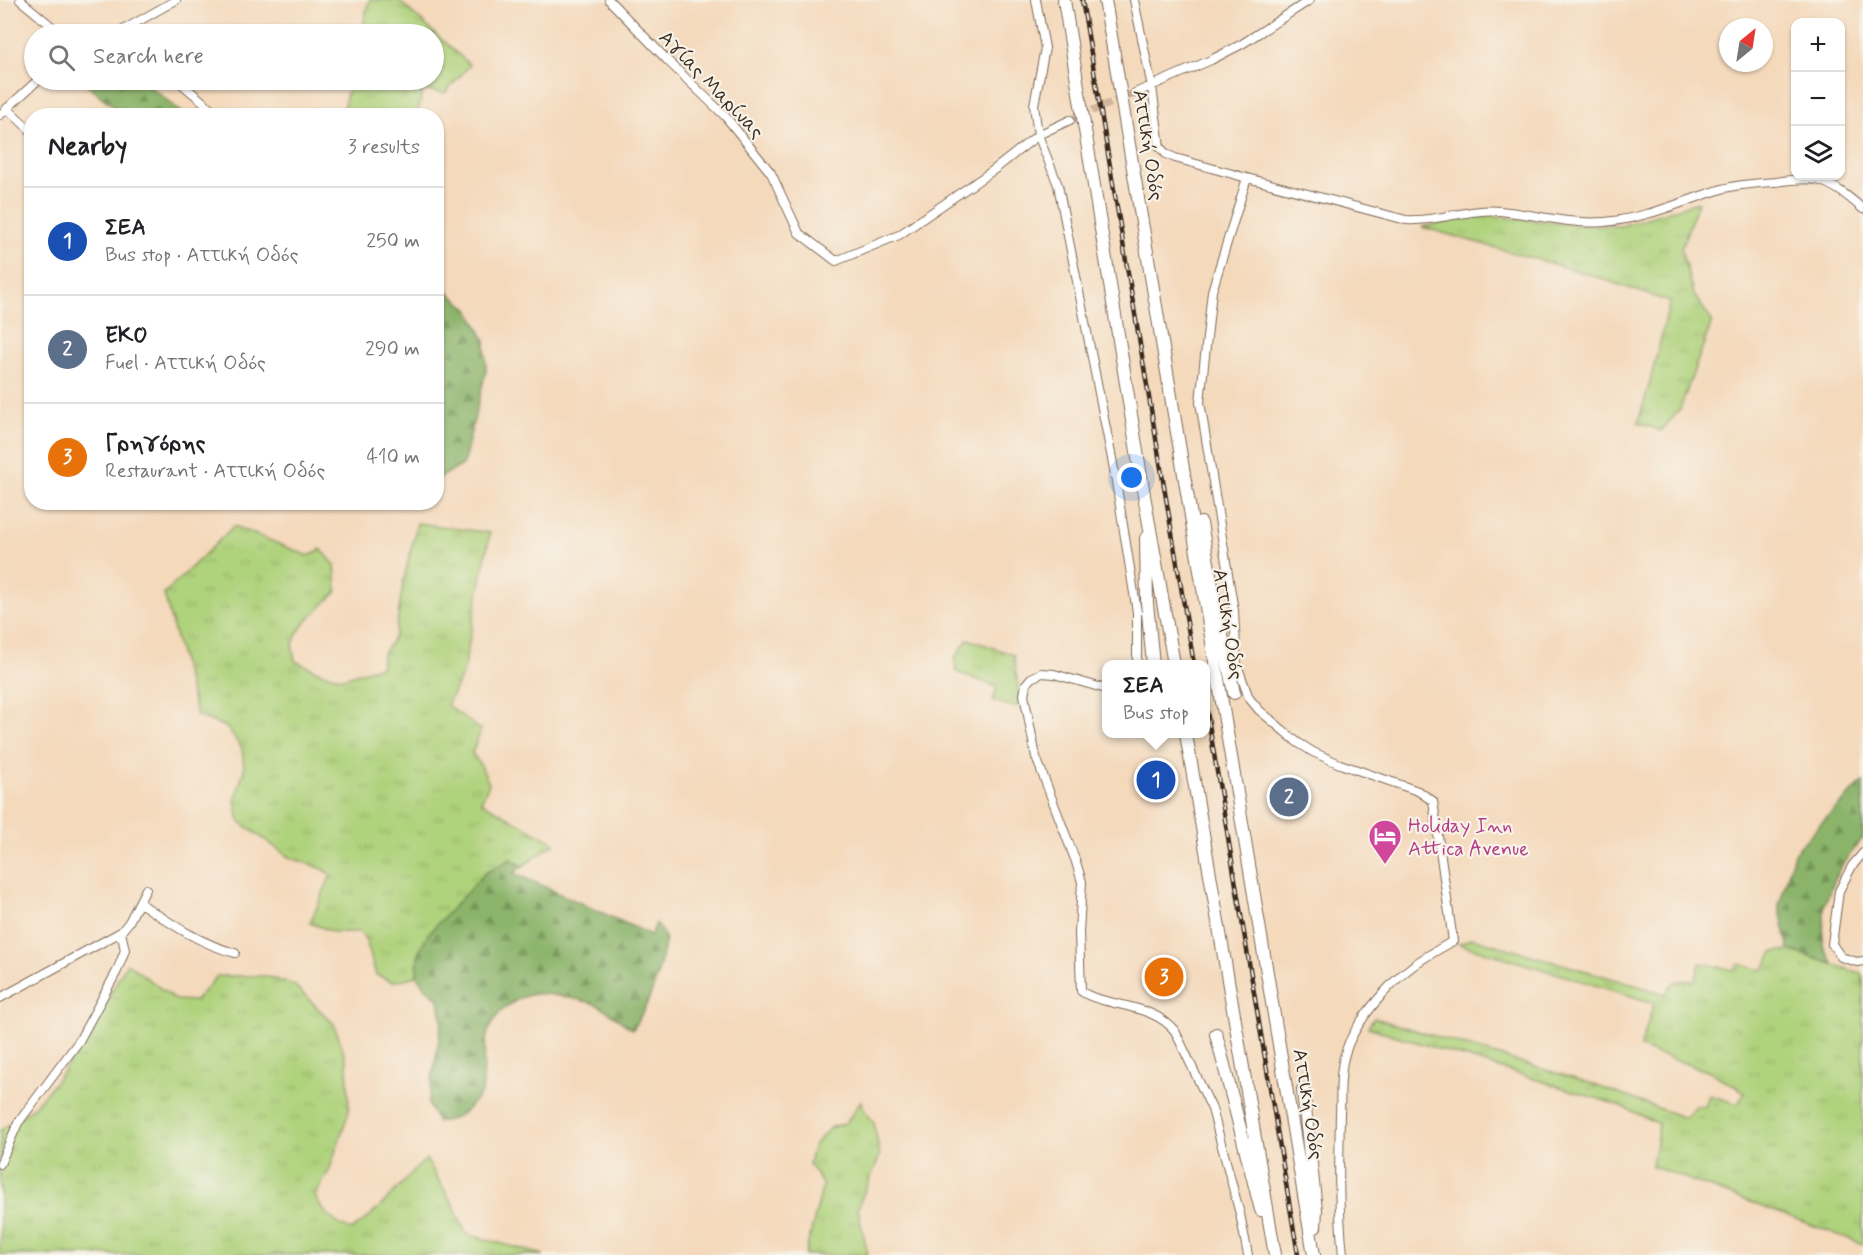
<!DOCTYPE html>
<meta charset="utf-8">
<style>
:root{--surface:#fff;--page:#f2f2f2;--text:#202124;--muted:#757577;--line:#e0e0e0;--accent:#7c3aed}
body{margin:0;font-family:Mynerve,sans-serif;background:var(--page);color:var(--text)}
.controls{position:absolute;right:18px;top:18px;display:grid;overflow:hidden;border-radius:12px;box-shadow:0 2px 4px #0004}
.controls button{width:54px;height:54px;display:grid;place-items:center;padding:0;border:0;border-bottom:2px solid var(--line);background:var(--surface);color:var(--text);font:30px sans-serif}
.compass{position:absolute;left:1719px;top:18px;width:54px;height:54px;border-radius:50%;background:var(--surface);box-shadow:0 2px 4px #0004;rotate:30deg}
.you{position:absolute;left:1132px;top:478px;width:21px;height:21px;margin:-15px;border:4px solid #fff;border-radius:50%;background:#1a73e8;box-shadow:0 0 0 9px #1a73e833}
.badge{display:grid;place-items:center;width:39px;height:39px;border-radius:50%;background:var(--accent);color:#fff;font-size:20px;font-weight:700}
.pin{position:absolute;translate:-50% -50%;border:3px solid #fff;box-shadow:0 2px 6px #0006}
.popup{position:absolute;left:1102px;top:660px;width:108px;height:78px;box-sizing:border-box;display:grid;place-content:center;border-radius:12px;background:var(--surface);filter:drop-shadow(0 2px 4px #0005);font-size:20px;white-space:nowrap;color:var(--muted)}
.popup b{font-size:22px;color:var(--text)}
.popup::after{content:'';position:absolute;left:50%;top:100%;margin-left:-12px;border:12px solid transparent;border-top-color:var(--surface)}
.list{margin:0;padding:0;list-style:none}
h2{display:flex;justify-content:space-between;align-items:center;height:78px;margin:0;padding:0 24px;font-size:26px}
h2 small{font-size:20px;font-weight:400;color:var(--muted)}
.list li{display:grid;grid-template-columns:39px 1fr auto;gap:18px;align-items:center;box-sizing:border-box;height:108px;padding:0 24px;border-top:2px solid var(--line)}
.list b{display:block;font-size:22px;white-space:nowrap}
.list p{margin:0;font-size:20px;white-space:nowrap;color:var(--muted)}
.list em{font-size:20px;font-style:normal;color:var(--muted)}
.icon{flex:none;width:33px;height:33px;fill:none;stroke:currentColor;stroke-width:2;stroke-linecap:round;stroke-linejoin:round}
.map{position:relative;flex:none;width:1863px;height:1255px;overflow:hidden}
.search{position:absolute;background:var(--surface);box-shadow:0 2px 4px #0004;left:24px;top:24px;width:420px;height:66px;display:flex;align-items:center;gap:15px;box-sizing:border-box;padding:0 21px;border-radius:33px;color:var(--muted);font-size:22px}
.panel{position:absolute;background:var(--surface);box-shadow:0 2px 4px #0004;left:24px;top:108px;width:420px;height:402px;border-radius:24px}
.map>svg:first-child{display:block}
</style>
<div class="map">
<svg width="1863" height="1255" viewBox="0 0 1863 1255">
<defs>
<pattern id="grass-tufts" width="24" height="20" patternUnits="userSpaceOnUse" patternTransform="scale(1.5)"><rect width="24" height="20" fill="#afd27b"/><path d="M3 7l-1-3M5 7V3M7 7l1-3M15 17l-1-3M17 17v-4M19 17l1-3" fill="none" stroke="#97b46a"/></pattern>
<pattern id="forest-firs" width="22" height="20" patternUnits="userSpaceOnUse" patternTransform="scale(1.5)"><rect width="22" height="20" fill="#8bb46b"/><path d="M5 1l3.5 6h-7zM16 11l3.5 6h-7z" fill="#739357"/></pattern>
</defs>
<rect width="100%" height="100%" fill="#f7f3e8"/>
<filter id="ink" filterUnits="userSpaceOnUse"><feTurbulence type="fractalNoise" baseFrequency=".0167" numOctaves="2"/><feDisplacementMap in="SourceGraphic" scale="12" xChannelSelector="R" yChannelSelector="G"/><feConvolveMatrix kernelMatrix="1 2 1 2 8 2 1 2 1" color-interpolation-filters="sRGB"/></filter>
<filter id="wash" filterUnits="userSpaceOnUse"><feTurbulence type="fractalNoise" baseFrequency=".008" numOctaves="4" result="noise"/><feDisplacementMap in="SourceGraphic" scale="24" xChannelSelector="R" yChannelSelector="G"/><feGaussianBlur stdDeviation="1.35" result="paint"/><feColorMatrix in="noise" values="0 0 0 0 0 0 0 0 0 0 0 0 0 0 0 0 0 1.4 0 .05"/><feComposite in="paint" operator="in"/></filter>
<g filter="url(#wash)">
<rect width="100%" height="100%" fill="#f4d9bb"/>
<path fill="url(#grass-tufts)" stroke="#757e4c" stroke-width="1.5" d="M369,0H398L470,65L445,93L423,90L417,115H342L350,80H434V34H361Z
M1698,202L1681,249L1693,293L1712,321L1680,409L1661,431L1638,422L1647,393L1670,302L1588,274L1422,227L1482,215L1576,225L1621,226Z
M417,523L490,533L463,673L447,705L481,730L472,753L481,766L489,784L481,802L555,843L523,866L511,859L485,873L418,954L417,976L393,982L376,975L366,940L359,932H334L310,923L331,875L323,869L289,857L239,821L235,801L244,769L242,748L226,727L197,716L164,594L234,526L309,556L321,549L335,565L337,591C325,605 294,627 293,646C292,650 295,657 295,661L322,673L343,678L382,666V655L395,636L403,584Z
M968,639L1014,655C1014,670 1021,691 1019,705L1014,707L993,701L997,687L956,672L955,658Z
M1472,938L1666,994C1674,978 1678,981 1695,981L1700,963L1734,970L1738,964L1763,970L1773,952L1789,950L1863,974V1244L1652,1166L1659,1124L1621,1106L1368,1027L1374,1018L1589,1083L1685,1118L1696,1106L1705,1107L1709,1095L1738,1104L1745,1092L1710,1072L1640,1048L1654,1003L1459,944Z
M127,963L176,1000L195,1001L217,976H265L294,985L334,1024L347,1062L349,1111L329,1171L315,1196C323,1213 334,1224 352,1230C380,1211 401,1182 426,1159L453,1204L466,1234L544,1255H0V1130C10,1123 22,1117 31,1109C73,1067 99,1014 127,963Z
M861,1101L862,1107L874,1123L880,1156L861,1199L858,1210L868,1255H805L823,1185L809,1164L814,1145L830,1128L846,1123Z"/>
<path fill="url(#forest-firs)" stroke="#636f44" stroke-width="1.5" d="M80,80H142L185,115H125Z
M437,285L441,286L469,310L485,340L486,371L463,465L437,479Z
M1863,782V838L1840,867L1824,906L1823,946L1833,964L1789,950L1779,906L1794,853L1819,825Z
M511,859L523,866L514,873L651,935L656,923L666,939C659,973 652,999 633,1029C619,1022 610,1010 595,1004C586,1001 545,992 536,994C516,996 494,1013 488,1032C482,1052 485,1071 482,1092C469,1108 459,1121 437,1122L428,1104L442,1021L439,1000L423,985L417,976L418,954L428,934L485,873Z"/>
</g>
<g filter="url(#ink)">
<g fill="none" stroke-linecap="round" stroke-linejoin="round">
<path stroke="#cfb69c" stroke-width="8" stroke-dasharray="8 4" stroke-linecap="butt" d="M1070,120L1135,93"/>
<defs>
<path id="minor" d="M20,0L61,34
M609,0L669,62L725,116L771,173L799,233L836,261L899,235L995,169L1038,135L1070,120
M1036,0L1045,48L1034,105L1038,135L1058,185L1114,469L1137,612V664
M1134,0L1152,87L1160,147L1166,154L1175,158L1247,178L1212,291L1200,402L1234,611L1237,665L1249,698L1259,710L1297,742L1313,752L1340,764L1418,791L1433,801L1453,941C1440,949 1426,956 1414,965C1389,983 1353,1024 1345,1054C1339,1073 1341,1094 1340,1113C1339,1161 1338,1208 1343,1255
M116,34L176,0
M177,80L220,116
M1135,93L1211,60L1242,44L1310,0
M7,108L32,132
M0,115L38,80
M1247,178L1406,220C1438,222 1469,208 1500,211C1535,214 1569,225 1604,222C1645,219 1683,201 1722,189C1739,184 1759,183 1776,182C1789,180 1804,178 1817,180C1834,184 1850,198 1863,209
M1106,689L1054,674L1042,673L1031,678L1026,684L1024,695L1036,757L1076,862L1082,882L1079,932L1081,991C1087,996 1095,998 1102,1000C1128,1007 1158,1010 1175,1031L1212,1109L1240,1214L1248,1255
M1863,853L1852,866L1839,891L1832,944L1841,957L1857,962L1863,961
M140,903C170,923 200,944 235,953
M0,998L121,932L129,922L146,889
M0,1164L18,1123L79,1041L117,971L125,950L121,932"/>
<path id="highway" d="M1064,0L1145,501L1174,664
M1105,0L1314,1255
M1201,523L1214,597L1234,693
M1146,538L1147,603L1153,664
M1186,734L1275,1255
M1216,1034L1261,1210
M1303,1090L1316,1210L1315,1227"/>
</defs>
<use href="#minor" stroke="#7c6755" stroke-width="10"/>
<use href="#highway" stroke="#7c6755" stroke-width="14"/>
<use href="#minor" stroke="#fff" stroke-width="8"/>
<use href="#highway" stroke="#fff" stroke-width="12"/>
<defs>
<path id="rail" d="M1082,0L1194,664
M1206,706L1298,1255"/>
</defs>
<use href="#rail" stroke="#3b2a1e" stroke-width="4.5"/>
<use href="#rail" stroke="#f7f3e8" stroke-width="2" stroke-dasharray="7" stroke-linecap="butt"/>
</g>
</g>
<defs>
<symbol id="hotel-pin" viewBox="-11 -11 22 30"><path d="M0 17L-7.5 6A9.5 9.5 0 1 1 7.5 6Z" fill="#d1479c" stroke="#f7f3e8"/><path d="M-6-4.5h1.5V1H6V5H4.5V3h-9V5H-6ZM-4 0a1.8 1.8 0 1 1 3.6 0ZM.5 0V-2.5h3Q6-2.5 6 0Z" fill="#fff"/></symbol>
</defs>
<g fill-rule="evenodd">
<use href="#hotel-pin" x="1366" y="817" width="38" height="52"/>
</g>
<g text-anchor="middle" stroke-width="4.5" stroke-linejoin="round" paint-order="stroke">
<g font-size="20" fill="#3b2a1e" stroke="#f7f3e8">
<text transform="translate(712 84) rotate(46)" y="7">Αγίας Μαρίνας</text>
<text transform="translate(1149 145) rotate(81)" y="7">Αττική Οδός</text>
<text transform="translate(1229 624) rotate(81)" y="7">Αττική Οδός</text>
<text transform="translate(1309 1104) rotate(81)" y="7">Αττική Οδός</text>
</g>
<g font-size="20" fill="#b23c85" stroke="#f7f3e8" text-anchor="start">
<text x="1408" y="832">Holiday Inn<tspan x="1408" dy="23">Attica Avenue</tspan></text>
</g>
</g>
</svg>
<div class="controls">
<button>+</button>
<button>−</button>
<button><svg class="icon" aria-label="layers" viewBox="0 0 24 24"><path d="M12 4l9 5-9 5-9-5zM3 14l9 5 9-5"/></svg></button>
</div>
<svg class="compass" viewBox="-18 -18 36 36"><path d="M0-13l5 13h-10z" fill="#e53935"/><path d="M0 13l5-13h-10z" fill="#757577"/></svg>
<div class="you"></div>
<div class="pin badge" style="left:1156px;top:780px;background:#1a4fb4">1</div>
<div class="popup"><b>ΣΕΑ</b>Bus stop</div>
<div class="pin badge" style="left:1289px;top:797px;background:#5c6f8a">2</div>
<div class="pin badge" style="left:1164px;top:977px;background:#e8710a">3</div>
<div class="search"><svg class="icon" aria-label="search" viewBox="0 0 24 24"><circle cx="10" cy="10" r="6"/><path d="M15 15l6 6"/></svg>Search here</div>
<section class="panel">
<h2>Nearby<small>3 results</small></h2>
<ul class="list">
<li><span class="badge" style="background:#1a4fb4">1</span><div><b>ΣΕΑ</b><p>Bus stop · Αττική Οδός</p></div><em>250 m</em></li>
<li><span class="badge" style="background:#5c6f8a">2</span><div><b>EKO</b><p>Fuel · Αττική Οδός</p></div><em>290 m</em></li>
<li><span class="badge" style="background:#e8710a">3</span><div><b>Γρηγόρης</b><p>Restaurant · Αττική Οδός</p></div><em>410 m</em></li>
</ul>
</section>
</div>
